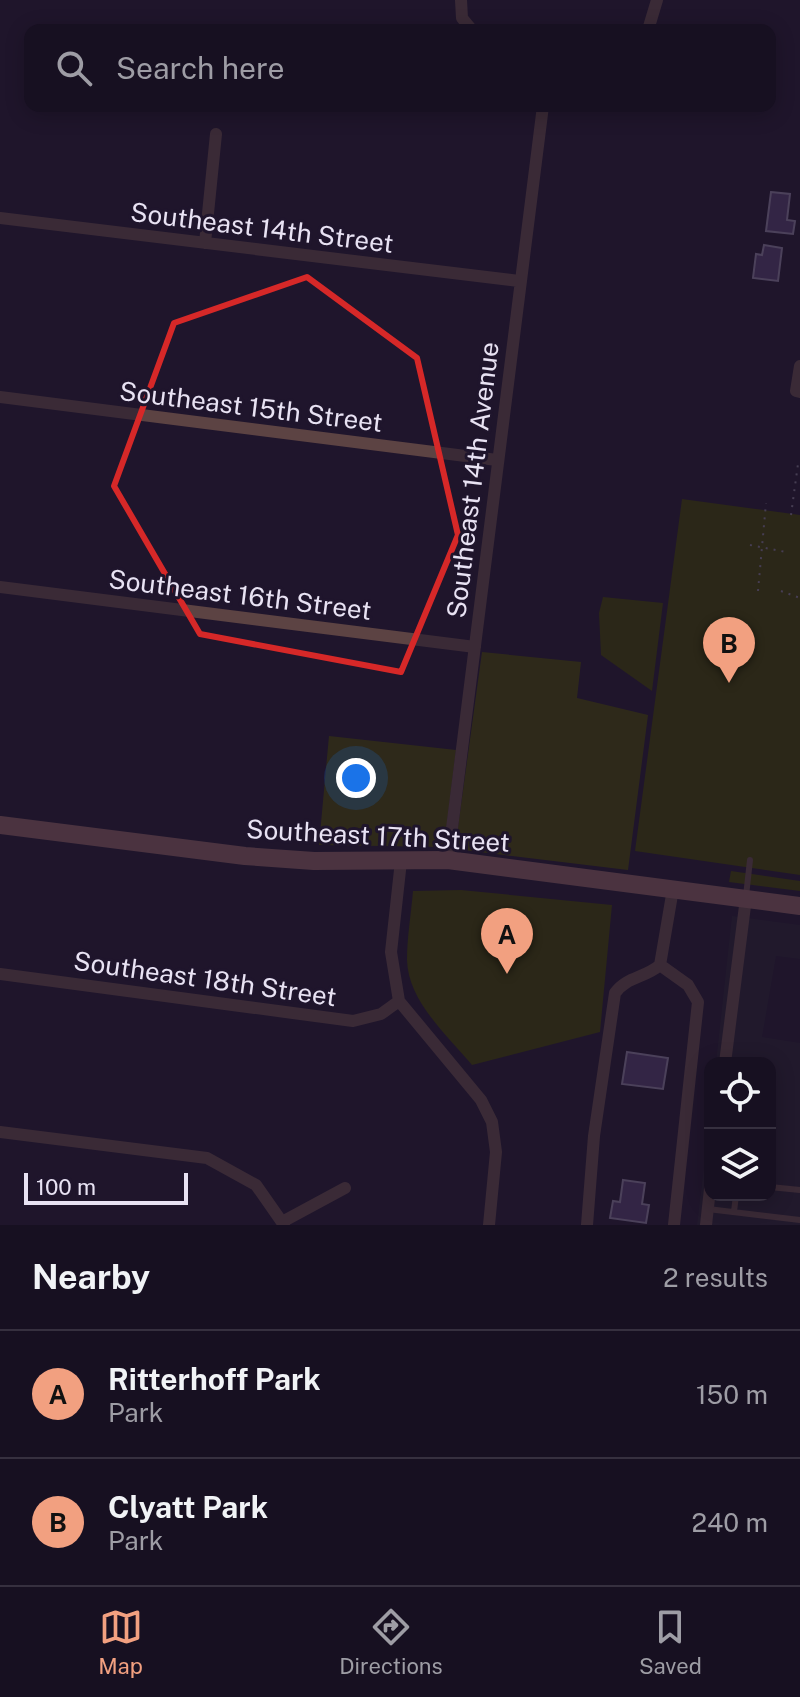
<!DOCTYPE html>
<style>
:root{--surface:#171021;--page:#20192a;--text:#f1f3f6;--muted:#9e9da5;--line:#36303f;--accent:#f2a080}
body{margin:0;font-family:"Public Sans",sans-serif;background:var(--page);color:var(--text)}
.controls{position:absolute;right:24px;bottom:24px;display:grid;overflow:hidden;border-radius:16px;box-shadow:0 4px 20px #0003}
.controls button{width:72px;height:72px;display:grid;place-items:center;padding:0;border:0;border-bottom:2px solid var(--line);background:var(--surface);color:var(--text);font:40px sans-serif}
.scale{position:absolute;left:24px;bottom:20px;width:164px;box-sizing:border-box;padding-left:8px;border:4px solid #e8e2f3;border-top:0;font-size:22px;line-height:28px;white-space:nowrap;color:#e8e2f3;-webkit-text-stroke:6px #1f152c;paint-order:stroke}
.you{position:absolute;left:356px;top:778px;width:28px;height:28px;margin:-20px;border:6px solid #fff;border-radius:50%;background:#1a73e8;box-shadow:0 0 0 12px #1a73e833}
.badge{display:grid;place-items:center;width:52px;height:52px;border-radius:50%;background:var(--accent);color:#111;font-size:26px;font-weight:700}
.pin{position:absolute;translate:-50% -66px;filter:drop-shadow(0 2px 4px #0008)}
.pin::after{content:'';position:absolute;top:42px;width:28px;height:24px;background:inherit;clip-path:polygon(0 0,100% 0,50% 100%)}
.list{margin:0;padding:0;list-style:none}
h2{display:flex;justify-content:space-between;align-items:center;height:104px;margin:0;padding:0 32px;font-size:34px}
h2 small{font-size:26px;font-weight:400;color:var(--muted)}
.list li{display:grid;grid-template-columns:52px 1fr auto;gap:24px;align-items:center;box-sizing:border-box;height:128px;padding:0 32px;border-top:2px solid var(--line)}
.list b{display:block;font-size:30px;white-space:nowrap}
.list p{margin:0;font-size:26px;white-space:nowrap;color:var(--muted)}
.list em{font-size:26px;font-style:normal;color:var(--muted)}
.icon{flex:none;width:44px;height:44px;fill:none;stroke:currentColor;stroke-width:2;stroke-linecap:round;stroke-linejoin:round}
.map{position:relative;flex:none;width:800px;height:1225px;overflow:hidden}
.search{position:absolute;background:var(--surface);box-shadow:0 4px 20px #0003;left:24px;right:24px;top:24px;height:88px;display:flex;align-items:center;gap:20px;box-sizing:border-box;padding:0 28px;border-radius:16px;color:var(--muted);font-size:30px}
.sheet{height:360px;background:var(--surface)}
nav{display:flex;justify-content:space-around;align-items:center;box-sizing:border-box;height:112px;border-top:2px solid var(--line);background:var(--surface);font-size:22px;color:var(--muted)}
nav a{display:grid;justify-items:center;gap:4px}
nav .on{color:var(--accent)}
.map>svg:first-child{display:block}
</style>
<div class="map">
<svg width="800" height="1225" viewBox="0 0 800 1225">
<rect width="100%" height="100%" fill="#1f152c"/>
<path fill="#251e2e" d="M732,916L800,925V959L776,956L762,1037L800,1043V1225H697L710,1118V1195H770V1063H716Z"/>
<path fill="#3a3c00" d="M682,499L800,515V875L635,851Z
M603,597L663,603L652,691L601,655L599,613Z
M731,871L800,881V891L729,882Z
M461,890L612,905L600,1032L472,1065C447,1035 408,1001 407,960C407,938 411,914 413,891Z"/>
<path fill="#414205" d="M482,652L581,662L577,698L648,715L628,870L455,849Z
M329,736L456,750L444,847L319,845Z"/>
<path fill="#4d3865" stroke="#827593" stroke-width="2" d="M771,192L790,194L787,220L795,221L793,234L766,231Z
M764,245L782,248L778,281L753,278L756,254L762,255Z
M627,1052L668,1058L663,1089L622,1084Z
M623,1180L645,1183L642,1204L649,1205L646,1223L610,1218L613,1201L620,1202Z"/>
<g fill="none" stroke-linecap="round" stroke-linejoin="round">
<path stroke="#756d81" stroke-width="2" stroke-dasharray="2 6" stroke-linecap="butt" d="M791,515L798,464
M750,545L786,552
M758,591L766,503
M781,591L800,598"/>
<path stroke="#5c4343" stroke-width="6" d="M746,896L750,860
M770,1187L800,1190
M708,1209L800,1220
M734,1212L736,1195"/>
<path stroke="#5c4343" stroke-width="12" d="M461,0L462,18L472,30
M648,30L657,0
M0,218L519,281
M205,243L216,134
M800,366L796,391L800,392
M0,397L497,460
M0,587L475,647
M448,860L543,106
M401,861L391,952L399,1001L481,1100L492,1122L496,1152L489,1225
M660,965L688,985L698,1002L674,1225
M0,974L353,1021L381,1014L399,1001
M725,1063L746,898
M0,1132L207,1158L256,1185L284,1225
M282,1222L345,1188
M587,1225L594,1136L615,993C626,977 645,978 660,965L673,889
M706,1225L710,1189"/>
<path stroke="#805859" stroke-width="18" d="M0,825L245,856L314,861L448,860L800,906"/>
</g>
<path d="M0 0H800V1225H0ZM307,277L417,358L458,535L401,672L200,634L114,486L174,323Z" fill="#1f152c" fill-opacity=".55" fill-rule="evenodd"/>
<path fill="none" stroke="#d62828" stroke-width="6" stroke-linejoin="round" d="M307,277L417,358L458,535L401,672L200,634L114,486L174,323Z"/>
<g text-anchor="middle" stroke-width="6" stroke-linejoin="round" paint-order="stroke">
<g font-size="26" fill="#e8e2f3" stroke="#1f152c">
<text transform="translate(262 228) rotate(7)" y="9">Southeast 14th Street</text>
<text transform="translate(251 407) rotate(7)" y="9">Southeast 15th Street</text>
<text transform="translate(473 480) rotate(-83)" y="9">Southeast 14th Avenue</text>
<text transform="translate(240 595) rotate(7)" y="9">Southeast 16th Street</text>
<text transform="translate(378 836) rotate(3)" y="9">Southeast 17th Street</text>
<text transform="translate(205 979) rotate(8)" y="9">Southeast 18th Street</text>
</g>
</g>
</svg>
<div class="controls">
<button><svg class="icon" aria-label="locate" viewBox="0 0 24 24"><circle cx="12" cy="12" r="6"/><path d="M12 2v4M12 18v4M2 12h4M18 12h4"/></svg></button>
<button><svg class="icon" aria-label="layers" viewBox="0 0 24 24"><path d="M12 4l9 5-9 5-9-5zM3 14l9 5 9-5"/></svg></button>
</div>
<div class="scale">100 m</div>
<div class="you"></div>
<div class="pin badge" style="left:507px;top:974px">A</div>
<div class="pin badge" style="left:729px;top:683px">B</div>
<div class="search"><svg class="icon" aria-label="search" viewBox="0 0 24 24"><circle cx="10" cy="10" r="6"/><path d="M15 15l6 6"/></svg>Search here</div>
</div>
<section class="sheet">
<h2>Nearby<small>2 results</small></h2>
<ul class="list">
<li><span class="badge">A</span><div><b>Ritterhoff Park</b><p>Park</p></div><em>150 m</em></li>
<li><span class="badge">B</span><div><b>Clyatt Park</b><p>Park</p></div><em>240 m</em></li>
</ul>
</section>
<nav>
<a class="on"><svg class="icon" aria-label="map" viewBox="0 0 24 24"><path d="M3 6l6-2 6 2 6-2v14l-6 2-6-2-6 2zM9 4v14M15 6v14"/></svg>Map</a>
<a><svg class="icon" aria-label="directions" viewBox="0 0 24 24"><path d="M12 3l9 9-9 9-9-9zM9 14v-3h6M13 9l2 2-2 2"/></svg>Directions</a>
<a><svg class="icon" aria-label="saved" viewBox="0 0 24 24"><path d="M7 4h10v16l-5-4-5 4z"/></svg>Saved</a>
</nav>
